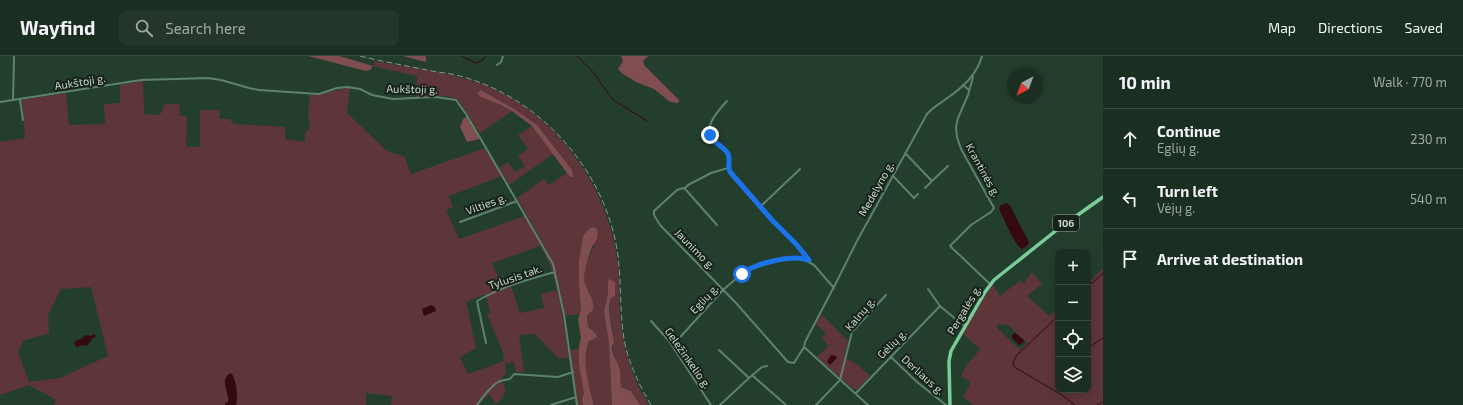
<!DOCTYPE html>
<meta charset="utf-8">
<style>
:root{--surface:#1b2e22;--page:#24362a;--text:#f1f3f6;--muted:#a0a8a5;--line:#394a40}
body{margin:0;font-family:"Exo 2",sans-serif;background:var(--page);color:var(--text)}
.controls{position:absolute;right:12px;bottom:12px;display:grid;overflow:hidden;border-radius:8px;box-shadow:0 2px 10px #0003}
.controls button{width:36px;height:36px;display:grid;place-items:center;padding:0;border:0;border-bottom:1px solid var(--line);background:var(--surface);color:var(--text);font:20px sans-serif}
.compass{position:absolute;left:1007px;top:12px;width:36px;height:36px;border-radius:50%;background:var(--surface);box-shadow:0 2px 10px #0003;rotate:221deg}
.stop{position:absolute;width:12px;height:12px;margin:-9px;border:3px solid #1a73e8;border-radius:50%;background:#fff}
.stop.end{background:#1a73e8;border-color:#fff;box-shadow:0 1px 4px #0008}
.list{margin:0;padding:0;list-style:none}
h2{display:flex;justify-content:space-between;align-items:center;height:52px;margin:0;padding:0 16px;font-size:17px}
h2 small{font-size:13px;font-weight:400;color:var(--muted)}
.list li{display:grid;grid-template-columns:26px 1fr auto;gap:12px;align-items:center;box-sizing:border-box;height:60px;padding:0 16px;border-top:1px solid var(--line)}
.list b{display:block;font-size:15px;white-space:nowrap}
.list p{margin:0;font-size:13px;white-space:nowrap;color:var(--muted)}
.list em{font-size:13px;font-style:normal;color:var(--muted)}
.icon{flex:none;width:22px;height:22px;fill:none;stroke:currentColor;stroke-width:2;stroke-linecap:round;stroke-linejoin:round}
.map{position:relative;flex:none;width:1103px;height:349px;overflow:hidden}
header{display:flex;align-items:center;gap:24px;box-sizing:border-box;height:56px;padding:0 20px;background:var(--surface);border-bottom:1px solid var(--line)}
header strong{font-size:19px}
nav{display:flex;gap:22px;margin-inline-start:auto;font-size:14px}
.search{width:280px;height:36px;background:var(--page);display:flex;align-items:center;gap:10px;box-sizing:border-box;padding:0 14px;border-radius:8px;color:var(--muted);font-size:15px}
main{display:flex}
aside{flex:1;background:var(--surface)}
.map>svg:first-child{display:block}
</style>
<header>
<strong>Wayfind</strong>
<div class="search"><svg class="icon" aria-label="search" viewBox="0 0 24 24"><circle cx="10" cy="10" r="6"/><path d="M15 15l6 6"/></svg>Search here</div>
<nav><a>Map</a><a>Directions</a><a>Saved</a></nav>
</header>
<main>
<div class="map">
<svg width="1103" height="349" viewBox="0 0 1103 349">
<rect width="100%" height="100%" fill="#243e2d"/>
<path fill="#5e3639" fill-rule="evenodd" d="M375,5C408,12 443,15 476,26C554,53 609,129 618,210C620,227 619,244 620,261C623,292 632,323 649,349H640L631,335L621,331L619,311L616,305L613,296V274L610,261V243L612,241L608,224V238L604,256L609,287L612,349H594C589,329 581,304 589,285L596,282L595,276C588,272 587,268 587,260C589,258 590,257 592,255C598,247 585,234 584,226C583,215 591,194 597,185L579,205L581,258L565,260L557,220L550,200L517,142L544,123L549,129L567,117L571,122L573,121L572,114L537,69L481,34L478,36L512,55L480,77L459,45C448,37 429,41 416,42L417,20L373,10Z
M143,25L144,58L160,59L165,48H179L180,60H187L186,90L200,91V54H219L220,63H229L234,68L285,71V83L305,86V77L310,72L308,60L310,38C324,40 336,33 350,32L347,57L385,93L392,97L404,100L411,118L485,92L502,120L449,140L453,151L446,154L459,183L525,160L549,202L553,212L560,246L569,302H558L535,278L519,279L524,316H516L514,306L505,307L506,317L501,323L506,334L500,345L496,348L489,338L478,349H391L392,340L366,337V349H236L237,345L236,327L225,332L229,343L228,346L225,348V349H54L56,344L29,329L0,339V86L25,82L22,44L66,37L69,69L105,68L104,48L120,47V29ZM540,190C549,204 553,218 557,234L541,238L544,252L520,257L511,230L503,220L498,221L492,207ZM91,231L108,300L60,322L29,326L18,296L23,285L49,277L48,259L61,233ZM485,238L491,257L487,258L503,296L504,305L468,318L460,301L476,292L466,246Z
M532,70L553,98L509,129L499,112L508,106L515,116L525,110L518,100L528,93L518,79Z
M1103,212V349H973L963,341L971,326L961,320L967,308L976,299L980,293L962,277L992,228L1000,240L1020,225L1024,227L1032,216L1042,228L1027,240L1049,260L1058,253V334H1088V227ZM999,268L1008,269L1027,287L1020,294L996,271Z
M821,258L848,285L844,301L858,309L870,320L857,333H853L817,301L829,290L822,282L826,277L816,268Z
M579,293L584,337L582,343L583,349H578L570,294Z"/>
<path fill="#804d50" d="M308,0H339L373,10L370,14L366,15Z
M403,0H426V5L425,6Z
M621,0H648L643,5L644,9L679,44V45L678,47L670,46L654,33L636,26L623,18L618,13L623,5Z
M481,34L514,53L537,69L572,114L573,119V121H570L532,70L512,55L499,48L481,41L477,37Z
M467,60L480,83L467,86L460,71L463,63Z
M594,171L597,173C600,185 593,186 590,196C588,203 584,216 584,223C584,232 598,247 592,255C590,257 589,258 587,260C587,277 592,270 597,280L596,282L589,285C581,304 589,330 594,349H583L582,343L584,337L579,308V290L581,282L578,263L581,254L579,229V205L583,180L589,173Z
M609,223L615,226V240L612,241C605,248 613,276 614,286C608,295 617,303 619,311C621,317 620,325 621,331L631,335L640,349H612L609,287L604,256L608,238V224Z"/>
<path fill="#350910" d="M1006,147L1009,148L1029,186L1028,189L1022,193C1014,189 1004,162 999,153L1000,150Z
M431,249L435,251L436,255L424,260L422,253Z
M1015,277L1024,284L1023,287L1019,289L1012,282V279Z
M94,278L96,280L92,283L87,290L83,289L76,291L74,286L75,285L83,282L84,279L91,280Z
M831,299L836,300L837,302L830,309L827,306Z
M231,317C237,323 238,342 236,349H225V347L228,346C230,336 218,323 231,317Z"/>
<g fill="none" stroke-linecap="round" stroke-linejoin="round">
<path stroke="#350910" stroke-width="1" d="M461,0L476,7L481,5L487,0
M577,0L595,18L612,43L647,65
M1088,231L1103,217
M1058,260L1017,299L1013,306L1014,310L1016,312L1062,339
M1088,292L1103,282
M1058,324V333
M1062,339L1075,349
M1097,349L1103,346"/>
<path stroke="#5c8269" stroke-width="2" d="M497,9L501,6L503,0
M973,21L968,39L958,62L956,71L957,81L961,93L994,152L991,156L971,169L950,190L990,228
M963,29L969,34
M13,44L14,0
M20,44L23,64
M727,45C718,55 701,72 714,86C718,90 724,92 727,96C731,103 726,110 731,117L772,164L796,188L808,205
M0,46L141,24L208,22L221,24L249,32L259,34L319,38L337,32L347,31L360,33L372,39L393,43L436,41L456,44L466,58L482,85L553,208L564,259L577,349
M905,97L932,125L925,132
M893,120L914,142L918,138
M932,125L948,110
M685,132L688,129L711,117L728,112
M760,151L800,113
M460,166L517,145
M717,169L686,134L683,132L677,134L654,155V159L660,169L736,247L788,306L794,307L804,291
M928,233L940,250L964,270
M651,265L669,285L711,349
M486,287L477,245C501,231 529,223 555,216
M672,290L723,234L745,215L760,210L780,204L797,202L803,203L814,209L834,232
M719,294L749,322
M891,301L917,326L946,349
M753,320L786,349
M856,337L940,250
M477,349C483,341 491,329 500,325C503,324 506,324 510,323L514,318L558,321L573,316
M551,349L576,341
M720,349L749,322L762,311L767,310
M816,349L840,324L852,276L886,239
M868,349L804,291L805,286L837,225L857,185L927,58C932,52 939,48 946,43C962,32 977,19 982,0"/>
<path stroke="#7acc99" stroke-width="3.5" d="M950,349L949,305L951,295L985,236L994,224L1058,173L1103,141"/>
<path stroke="#85998b" stroke-width="1" stroke-dasharray="6 3" stroke-linecap="butt" d="M360,0C384,6 408,10 432,15C443,17 456,18 467,22C545,46 607,118 618,200C621,225 620,251 623,276C626,302 638,327 651,349"/>
</g>
<g fill="none" stroke-linecap="round" stroke-linejoin="round">
<path stroke="#1a73e8" stroke-width="5" d="M710,79C714,88 724,90 728,98C731,105 726,111 731,117L772,164L796,188L809,204C806,204 801,202 797,202C782,202 753,208 742,218"/>
</g>
<g text-anchor="middle" stroke-width="4" stroke-linejoin="round" paint-order="stroke">
<rect fill="#16221a" stroke="#94a298" stroke-width="1" x="1053" y="159" width="26" height="16" rx="3"/>
<g font-size="10" font-weight="bold" fill="#cad9ce">
<text x="1066" y="171">106</text>
</g>
<g font-size="11" fill="#cad9ce" stroke="#16221a">
<text transform="translate(80 26) rotate(-9)" y="4">Aukštoji g.</text>
<text transform="translate(412 33) rotate(1)" y="4">Aukštoji g.</text>
<text transform="translate(983 114) rotate(61)" y="4">Krantinės g.</text>
<text transform="translate(876 133) rotate(-61)" y="4">Medelyno g.</text>
<text transform="translate(486 148) rotate(-20)" y="4">Vilties g.</text>
<text transform="translate(695 193) rotate(45)" y="4">Jaunimo g.</text>
<text transform="translate(515 221) rotate(-19)" y="4">Tylusis tak.</text>
<text transform="translate(704 243) rotate(-47)" y="4">Eglių g.</text>
<text transform="translate(964 254) rotate(-59)" y="4">Pergalės g.</text>
<text transform="translate(860 258) rotate(-50)" y="4">Kalnų g.</text>
<text transform="translate(892 288) rotate(-45)" y="4">Gėlių g.</text>
<text transform="translate(688 302) rotate(55)" y="4">Geležinkelio g.</text>
<text transform="translate(923 319) rotate(42)" y="4">Derliaus g.</text>
</g>
</g>
</svg>
<div class="controls">
<button>+</button>
<button>−</button>
<button><svg class="icon" aria-label="locate" viewBox="0 0 24 24"><circle cx="12" cy="12" r="6"/><path d="M12 2v4M12 18v4M2 12h4M18 12h4"/></svg></button>
<button><svg class="icon" aria-label="layers" viewBox="0 0 24 24"><path d="M12 4l9 5-9 5-9-5zM3 14l9 5 9-5"/></svg></button>
</div>
<svg class="compass" viewBox="-18 -18 36 36"><path d="M0-13l5 13h-10z" fill="#e53935"/><path d="M0 13l5-13h-10z" fill="#a0a8a5"/></svg>
<div class="stop" style="left:742px;top:218px"></div>
<div class="stop end" style="left:710px;top:79px"></div>
</div>
<aside>
<h2>10 min<small>Walk · 770 m</small></h2>
<ul class="list">
<li><svg class="icon" aria-label="ahead" viewBox="0 0 24 24"><path d="M12 20V5M6 11l6-6 6 6"/></svg><div><b>Continue</b><p>Eglių g.</p></div><em>230 m</em></li>
<li><svg class="icon" aria-label="left" viewBox="0 0 24 24"><path d="M17 20v-9H6M10 6l-5 5 5 5"/></svg><div><b>Turn left</b><p>Vėjų g.</p></div><em>540 m</em></li>
<li><svg class="icon" aria-label="arrive" viewBox="0 0 24 24"><path d="M6 21V4h12l-3 4 3 4H6"/></svg><div><b>Arrive at destination</b></div></li>
</ul>
</aside>
</main>
